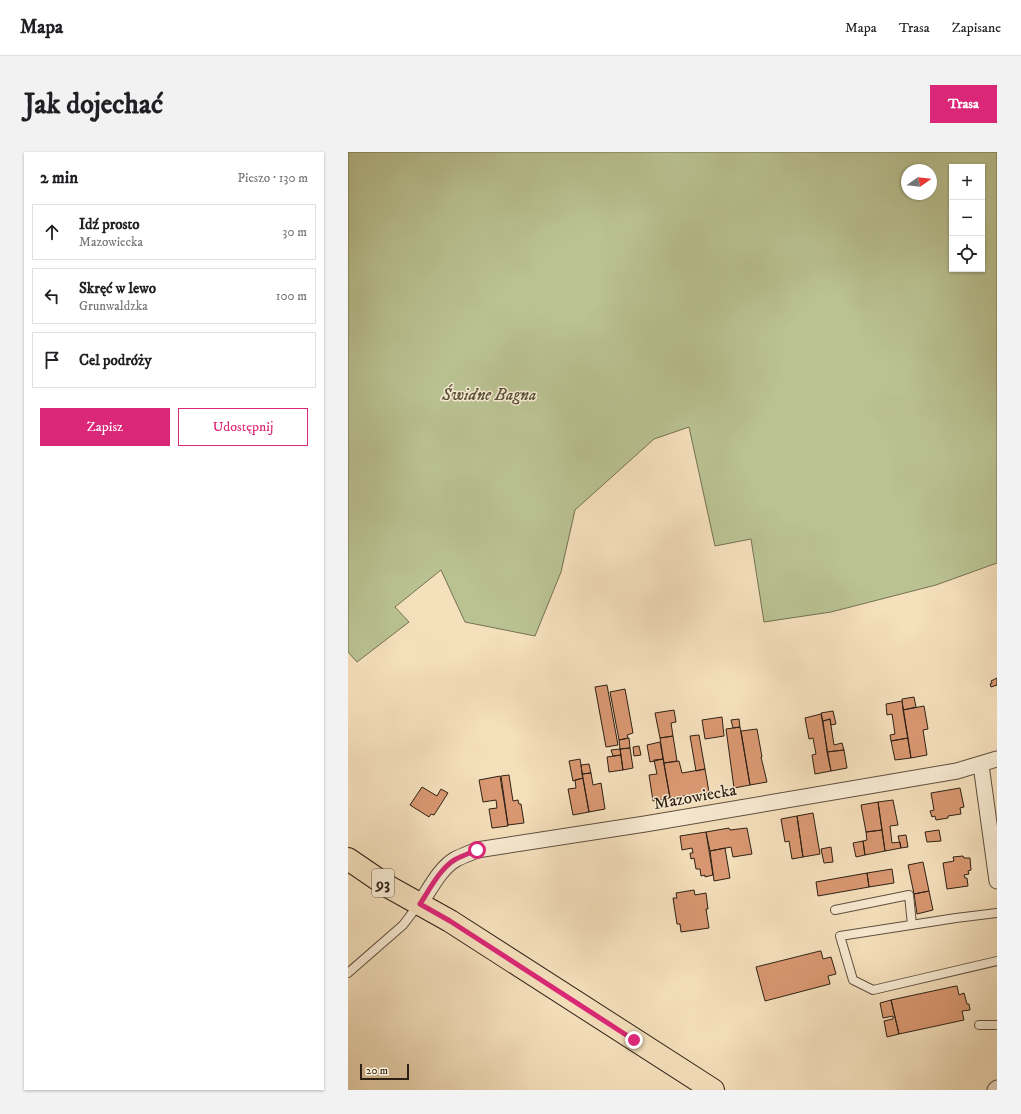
<!DOCTYPE html>
<html lang="pl">
<meta charset="utf-8">
<style>
:root{--surface:#fff;--page:#f2f2f2;--text:#202124;--muted:#757577;--line:#e0e0e0;--accent:#db2777}
body{margin:0;font-family:"IM FELL DW Pica",serif;background:var(--page);color:var(--text)}
.controls{position:absolute;right:12px;top:12px;display:grid;overflow:hidden;border-radius:0px;box-shadow:0 1px 3px #0004}
.controls button{width:36px;height:36px;display:grid;place-items:center;padding:0;border:0;border-bottom:1px solid var(--line);background:var(--surface);color:var(--text);font:20px sans-serif}
.compass{position:absolute;left:553px;top:12px;width:36px;height:36px;border-radius:50%;background:var(--surface);box-shadow:0 1px 3px #0004;rotate:76deg}
.scale{position:absolute;left:12px;bottom:10px;width:49px;box-sizing:border-box;padding-left:4px;border:2px solid #2e2015;border-top:0;font-size:11px;line-height:14px;white-space:nowrap;color:#2e2015;-webkit-text-stroke:3px #f8ebd3;paint-order:stroke}
.stop{position:absolute;width:12px;height:12px;margin:-9px;border:3px solid #db2777;border-radius:50%;background:#fff}
.stop.end{background:#db2777;border-color:#fff;box-shadow:0 1px 4px #0008}
.list{margin:0;padding:0;list-style:none}
h2{display:flex;justify-content:space-between;align-items:center;height:52px;margin:0;padding:0 16px;font-size:17px}
h2 small{font-size:13px;font-weight:400;color:var(--muted)}
.list li{display:grid;grid-template-columns:26px 1fr auto;gap:12px;align-items:center;box-sizing:border-box;height:56px;margin:0 8px 8px;padding:0 8px;border:1px solid var(--line);border-radius:0px}
.list b{display:block;font-size:15px;white-space:nowrap}
.list p{margin:0;font-size:13px;white-space:nowrap;color:var(--muted)}
.list em{font-size:13px;font-style:normal;color:var(--muted)}
.actions{display:flex;gap:8px;padding:12px 16px}
.actions a{flex:1;padding:9px 0;border:1px solid var(--accent);border-radius:0px;text-align:center;font-size:14px;color:var(--accent)}
.actions .main{background:var(--accent);color:#fff}
.icon{flex:none;width:22px;height:22px;fill:none;stroke:currentColor;stroke-width:2;stroke-linecap:round;stroke-linejoin:round}
.map{position:relative;flex:none;width:649px;height:938px;overflow:hidden;border-radius:0px}
header{display:flex;align-items:center;gap:24px;box-sizing:border-box;height:56px;padding:0 20px;background:var(--surface);border-bottom:1px solid var(--line)}
header strong{font-size:19px}
nav{display:flex;gap:22px;margin-inline-start:auto;font-size:14px}
.intro{display:flex;align-items:center;justify-content:space-between;box-sizing:border-box;height:96px;padding:0 24px}
h1{margin:0;font-size:28px}
.button{padding:10px 18px;border-radius:0px;background:var(--accent);color:#fff;font-size:14px;font-weight:700}
main{display:flex;gap:24px;padding:0 24px}
aside{flex:1;background:var(--surface);border-radius:0px;box-shadow:0 1px 3px #0004}
.map>svg:first-child{display:block}
</style>
<header>
<strong>Mapa</strong>
<nav><a>Mapa</a><a>Trasa</a><a>Zapisane</a></nav>
</header>
<div class="intro"><h1>Jak dojechać</h1><a class="button">Trasa</a></div>
<main>
<aside>
<h2>2 min<small>Pieszo · 130 m</small></h2>
<ul class="list">
<li><svg class="icon" aria-label="ahead" viewBox="0 0 24 24"><path d="M12 20V5M6 11l6-6 6 6"/></svg><div><b>Idź prosto</b><p>Mazowiecka</p></div><em>30 m</em></li>
<li><svg class="icon" aria-label="left" viewBox="0 0 24 24"><path d="M17 20v-9H6M10 6l-5 5 5 5"/></svg><div><b>Skręć w lewo</b><p>Grunwaldzka</p></div><em>100 m</em></li>
<li><svg class="icon" aria-label="arrive" viewBox="0 0 24 24"><path d="M6 21V4h12l-3 4 3 4H6"/></svg><div><b>Cel podróży</b></div></li>
</ul>
<div class="actions"><a class="main">Zapisz</a><a>Udostępnij</a></div>
</aside>
<div class="map">
<svg width="649" height="938" viewBox="0 0 649 938">
<rect width="100%" height="100%" fill="#f5e0bc"/>
<filter id="stains"><feTurbulence type="fractalNoise" baseFrequency=".005" numOctaves="4"/><feColorMatrix values="0 0 0 0 .2 0 0 0 0 .09 0 0 0 0 .02 0 0 0 .5 -.17"/></filter>
<radialGradient id="worn" r=".72"><stop offset=".6" stop-color="#630" stop-opacity="0"/><stop offset="1" stop-color="#630" stop-opacity=".3"/></radialGradient>
<path fill="#bac292" stroke="#747154" fill-rule="evenodd" d="M0,0H649V411L588,433L483,460L416,470L403,387L367,394L341,275L306,287L227,358L213,420L187,484L117,470L93,418L47,455L61,470L9,510L0,500ZM604,15H634V117H604ZM559,18H583V42H559Z"/>
<path fill="#d99871" stroke="#2e2015" d="M649,526V533L643,535L642,532L644,531L643,529Z
M259,533L270,593L258,595L247,535Z
M277,537L285,581L279,583L280,586L271,588L262,540Z
M566,545L568,555L555,558L554,547Z
M554,549L560,586L543,589L542,583L547,582L544,562L539,563L538,552Z
M576,554L580,577L575,578L579,603L563,606L555,558Z
M326,558L328,570L323,571L325,584L312,586L307,561Z
M485,559L488,572L483,573L482,567L475,569L473,561Z
M473,562L483,619L467,622L464,603L468,602L465,586L461,587L457,566Z
M374,565L376,584L357,587L354,568Z
M391,567L392,575L385,576L383,568Z
M482,567L486,593L494,591L496,598L479,600L475,569Z
M392,575L402,633L386,636L378,577Z
M409,577L414,605H413L419,630L402,633L393,579Z
M351,583L357,617L348,619L342,584Z
M325,584L329,609L316,611L312,586Z
M281,586L282,596L272,597L271,588Z
M560,586L563,606L547,608L543,589Z
M312,590L315,607L302,610L299,593Z
M291,594L293,603L286,604L285,595Z
M282,596L285,616L275,618L272,597Z
M272,597L273,603L265,604L263,598Z
M496,598L499,616L483,619L479,600Z
M273,603L275,618L261,620L259,605Z
M232,607L235,626L225,629L221,609Z
M315,607L322,646L305,649L301,623L309,622L306,608Z
M331,609L334,621L357,617L361,640L343,644V643L322,646L316,611Z
M241,612L243,621L234,622L233,613Z
M243,621L245,633L253,631L257,657L241,660L234,622Z
M161,623L165,649L170,648L171,652H173L176,671L160,673L153,624Z
M152,624L160,674L144,676L141,657L149,656L148,648L135,650L131,628Z
M235,626L241,660L225,663L220,637L228,636L227,628Z
M74,635L89,644L93,637L100,641L86,663L83,662L81,665L62,653Z
M612,636L616,655L612,656L613,662L600,664V666L588,668L587,664L584,665L582,659L586,658L583,641Z
M545,648L550,673L542,674L544,691L552,690L553,696L537,699L530,650Z
M530,650L534,678L518,680L513,653Z
M465,661L472,702L455,705L449,664Z
M449,664L455,705L444,707L441,689L437,690L433,667Z
M381,676L382,678L399,676L404,702L385,705L383,695L362,699L358,680Z
M534,678L537,699L517,703L515,689L519,688L518,680Z
M591,678L593,689L579,690L577,680Z
M358,680L365,723L357,725V723L353,724L352,717H348L346,706L343,707L342,701H345L344,696L334,698L332,684Z
M558,683L560,695L553,696L550,684Z
M515,689L517,703L508,705L505,691Z
M483,695L485,710L476,711L473,697Z
M377,696L382,726L366,729L362,699Z
M615,704L616,706H622L623,718L620,719L621,722L616,723L617,726H619L620,734L599,737L595,711L606,709L605,705Z
M575,710L581,739L566,742L560,713Z
M544,717L546,731L521,735L519,721Z
M519,721L521,735L470,744L468,730Z
M346,738L347,743L358,741L360,757H358L361,776L333,780L332,772H329L325,746H329L328,741Z
M581,739L585,758L569,762L566,742Z
M472,799H473L475,807L483,805L486,815L488,822L480,824L482,832L417,849L408,815Z
M608,834H609L611,843L616,841L619,852H621L622,858L614,859L616,868L551,882L543,848Z
M543,848L551,882L539,885L536,869L545,867V864L535,866L532,851Z"/>
<g fill="none" stroke-linecap="round" stroke-linejoin="round">
<defs>
<path id="lane" d="M487,758L561,743L564,773
M649,761L608,766L492,784L505,828L525,838L649,809
M0,821L55,773L71,752
M631,873H649"/>
<path id="street" d="M633,613L649,729
M72,752C82,737 92,716 108,707C114,704 122,701 129,698L297,672L609,619L649,607
M647,938L649,936"/>
<path id="primary" d="M0,707L41,735L102,769L365,938"/>
</defs>
<use href="#lane" stroke="#60503f" stroke-width="10"/>
<use href="#street" stroke="#60503f" stroke-width="17"/>
<use href="#primary" stroke="#2e2015" stroke-width="24"/>
<use href="#lane" stroke="#f8ebd3" stroke-width="8"/>
<use href="#street" stroke="#f8ebd3" stroke-width="15"/>
<use href="#primary" stroke="#f5e0bc" stroke-width="22"/>
</g>
<g fill="none" stroke-linecap="round" stroke-linejoin="round">
<path stroke="#db2777" stroke-width="5" d="M129,698C122,701 114,704 108,707C92,716 82,737 72,752L102,769L286,888"/>
</g>
<g text-anchor="middle" stroke-width="3" stroke-linejoin="round" paint-order="stroke">
<rect fill="#f8ebd3" stroke="#6b5d4e" stroke-width="1" x="24" y="717" width="22" height="28" rx="3"/>
<g font-size="16" font-weight="bold" fill="#2e2015">
<text x="35" y="737">93</text>
</g>
<g font-size="17" font-style="italic" fill="#58513a" stroke="#f8ebd3">
<text x="141" y="248">Świdne Bagna</text>
</g>
<g font-size="17" fill="#2e2015" stroke="#f8ebd3">
<text transform="translate(347 644) rotate(-10)" y="6">Mazowiecka</text>
</g>
</g>
<rect width="100%" height="100%" filter="url(#stains)"/>
<rect width="100%" height="100%" fill="url(#worn)"/>
</svg>
<div class="controls">
<button>+</button>
<button>−</button>
<button><svg class="icon" aria-label="locate" viewBox="0 0 24 24"><circle cx="12" cy="12" r="6"/><path d="M12 2v4M12 18v4M2 12h4M18 12h4"/></svg></button>
</div>
<svg class="compass" viewBox="-18 -18 36 36"><path d="M0-13l5 13h-10z" fill="#e53935"/><path d="M0 13l5-13h-10z" fill="#757577"/></svg>
<div class="scale">20 m</div>
<div class="stop" style="left:129px;top:698px"></div>
<div class="stop end" style="left:286px;top:888px"></div>
</div>
</main>
